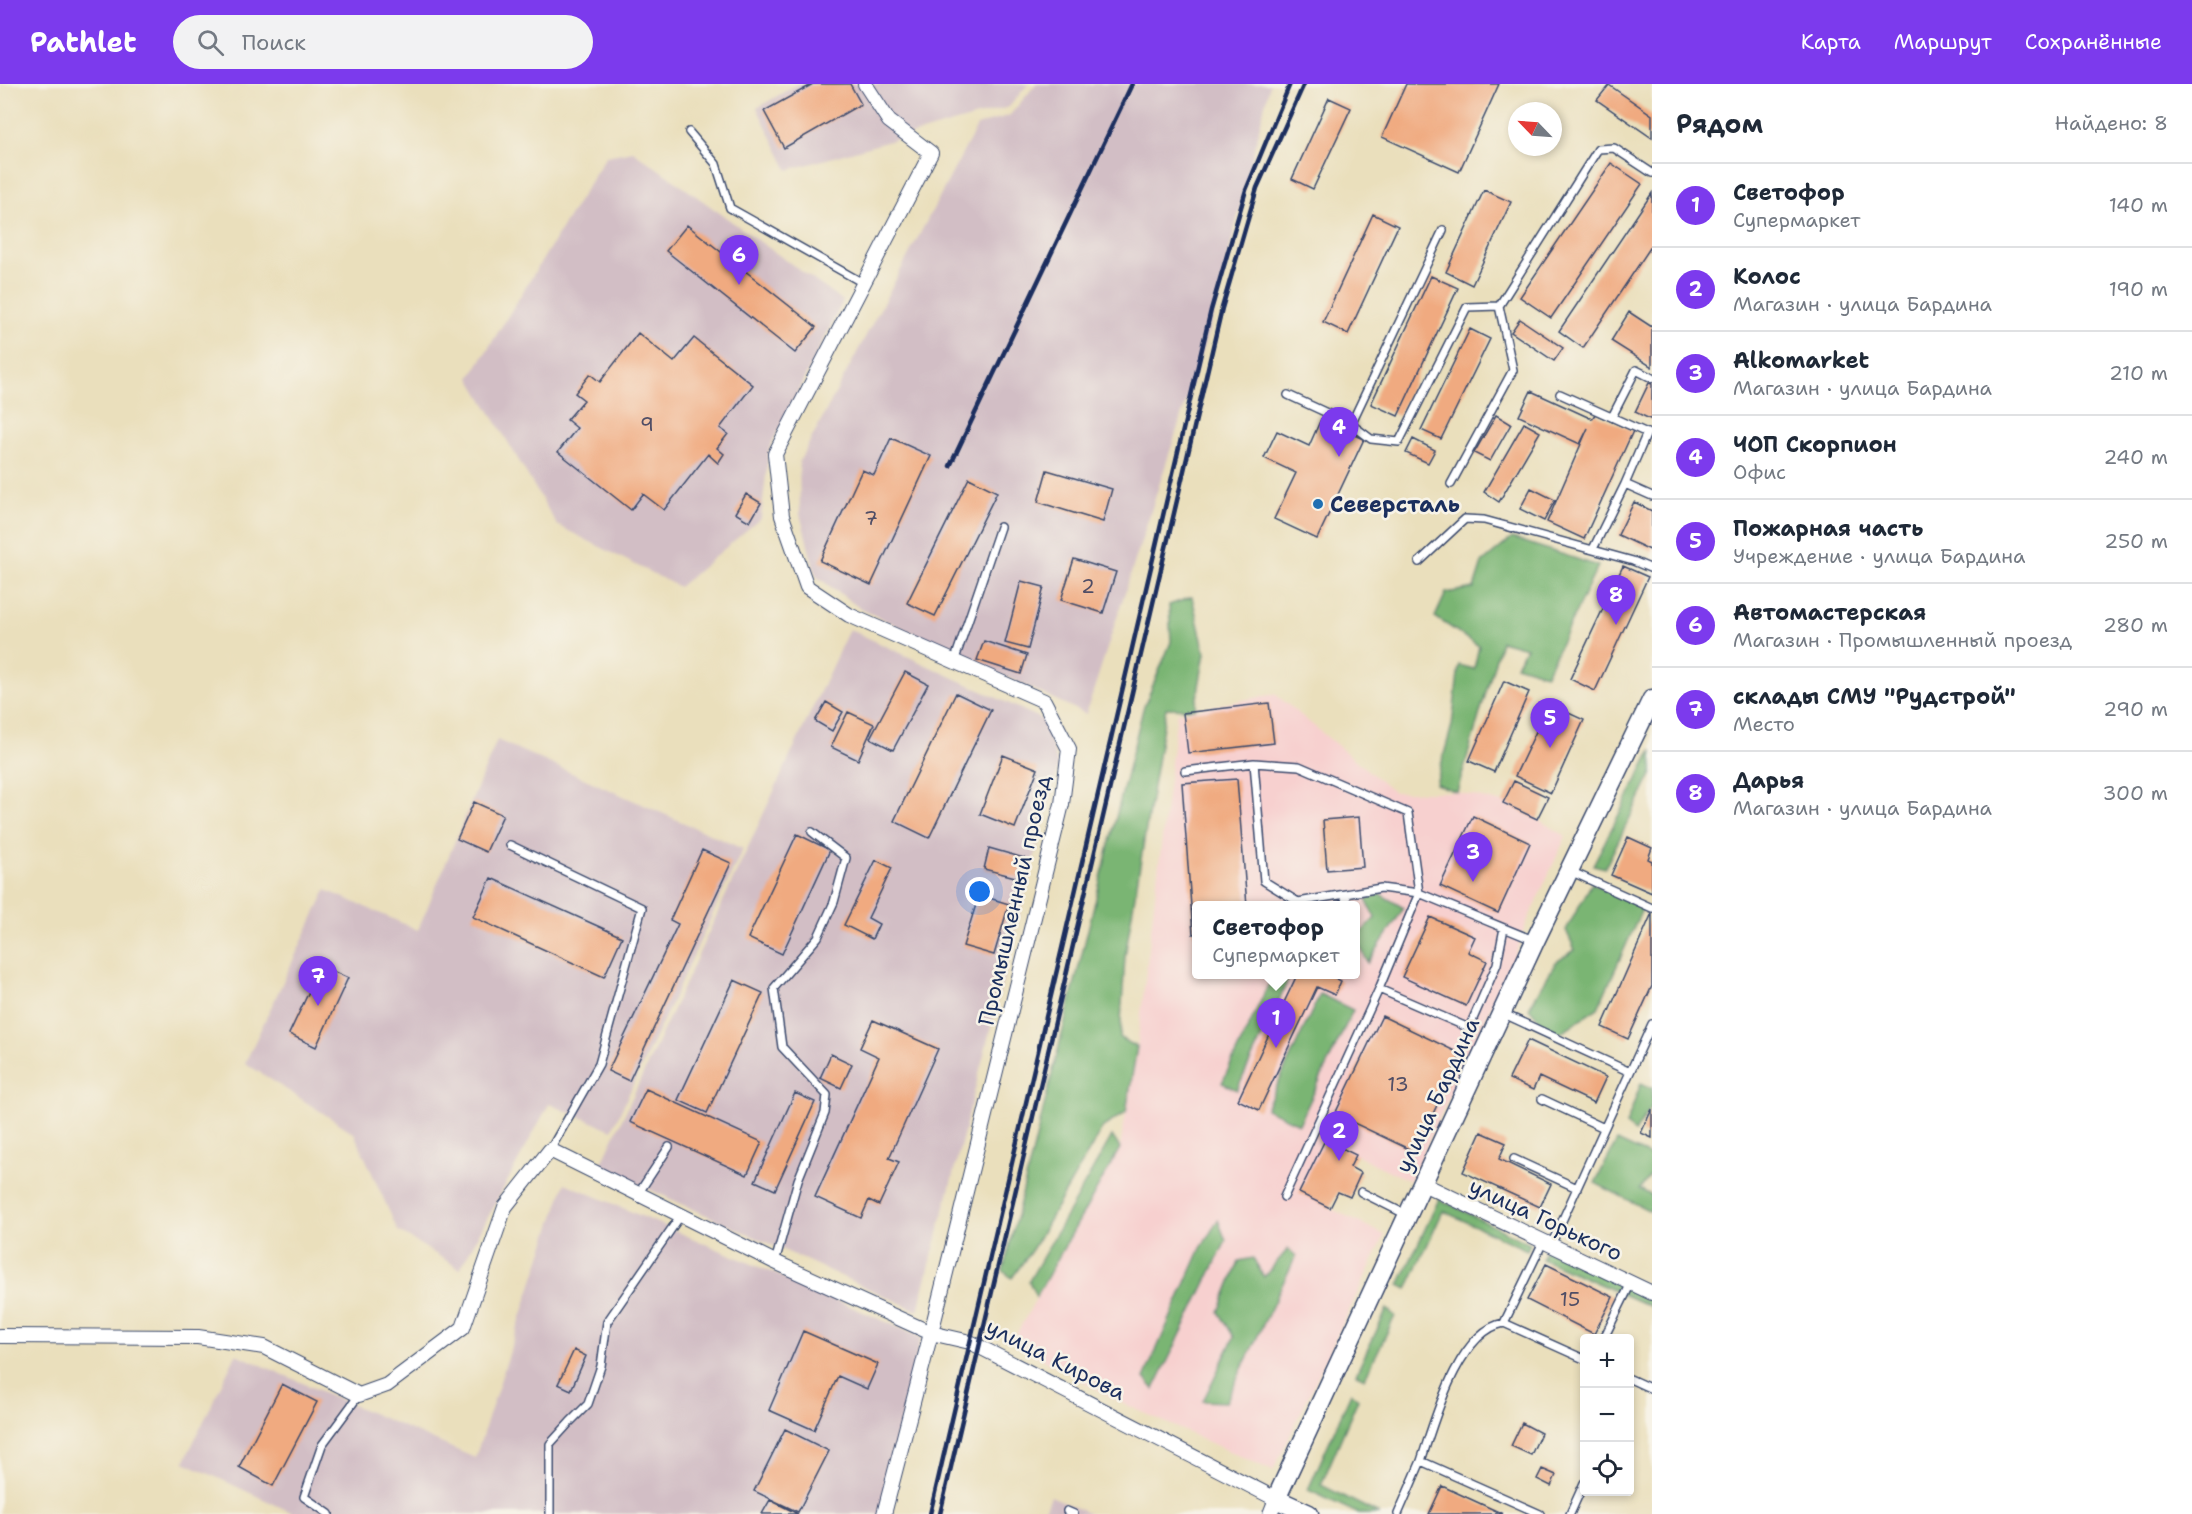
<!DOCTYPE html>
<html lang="ru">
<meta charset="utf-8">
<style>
:root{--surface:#fff;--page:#f2f2f3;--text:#1f2937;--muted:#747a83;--line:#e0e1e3;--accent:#7c3aed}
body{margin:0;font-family:"Shantell Sans",sans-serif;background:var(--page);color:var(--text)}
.controls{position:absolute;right:18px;bottom:18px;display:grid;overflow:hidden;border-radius:6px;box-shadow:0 3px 9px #0003}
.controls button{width:54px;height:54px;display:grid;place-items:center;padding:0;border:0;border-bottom:2px solid var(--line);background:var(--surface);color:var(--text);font:30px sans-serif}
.compass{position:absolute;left:1508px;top:18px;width:54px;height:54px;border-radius:50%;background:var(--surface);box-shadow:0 3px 9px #0003;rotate:295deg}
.you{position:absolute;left:980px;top:808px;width:21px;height:21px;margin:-15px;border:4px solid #fff;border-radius:50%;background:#1a73e8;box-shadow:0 0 0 9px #1a73e833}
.badge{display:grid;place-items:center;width:39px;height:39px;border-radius:50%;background:var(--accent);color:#fff;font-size:20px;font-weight:700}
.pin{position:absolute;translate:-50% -50px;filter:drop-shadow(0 2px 3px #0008)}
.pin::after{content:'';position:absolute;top:32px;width:21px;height:18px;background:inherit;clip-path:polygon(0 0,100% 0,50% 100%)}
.popup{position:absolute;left:1192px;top:817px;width:168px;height:78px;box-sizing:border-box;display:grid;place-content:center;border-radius:6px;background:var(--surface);filter:drop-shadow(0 2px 4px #0005);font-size:20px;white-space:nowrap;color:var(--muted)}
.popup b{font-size:22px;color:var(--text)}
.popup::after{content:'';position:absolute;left:50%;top:100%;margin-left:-12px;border:12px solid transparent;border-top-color:var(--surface)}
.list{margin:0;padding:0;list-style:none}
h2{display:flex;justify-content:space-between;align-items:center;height:78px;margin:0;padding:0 24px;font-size:26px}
h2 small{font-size:20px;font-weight:400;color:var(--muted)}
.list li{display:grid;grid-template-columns:39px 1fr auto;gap:18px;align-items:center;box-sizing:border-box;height:84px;padding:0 24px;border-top:2px solid var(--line)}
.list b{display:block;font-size:22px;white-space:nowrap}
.list p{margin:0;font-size:20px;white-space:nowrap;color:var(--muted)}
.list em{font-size:20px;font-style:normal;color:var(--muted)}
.icon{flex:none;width:33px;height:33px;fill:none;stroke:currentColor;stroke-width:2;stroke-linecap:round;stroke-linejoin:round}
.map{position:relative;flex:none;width:1652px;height:1430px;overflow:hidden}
header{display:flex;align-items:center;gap:36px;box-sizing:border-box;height:84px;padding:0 30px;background:var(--accent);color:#fff}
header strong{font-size:28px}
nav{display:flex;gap:33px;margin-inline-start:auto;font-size:21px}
.search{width:420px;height:54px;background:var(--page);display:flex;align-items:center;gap:15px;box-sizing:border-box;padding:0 21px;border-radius:33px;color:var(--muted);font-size:22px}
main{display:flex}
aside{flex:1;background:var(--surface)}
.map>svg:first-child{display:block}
</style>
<header>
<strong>Pathlet</strong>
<div class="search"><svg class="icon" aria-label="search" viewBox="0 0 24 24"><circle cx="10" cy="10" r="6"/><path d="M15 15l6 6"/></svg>Поиск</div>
<nav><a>Карта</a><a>Маршрут</a><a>Сохранённые</a></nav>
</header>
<main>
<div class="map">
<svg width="1652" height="1430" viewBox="0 0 1652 1430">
<rect width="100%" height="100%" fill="#f7f3e8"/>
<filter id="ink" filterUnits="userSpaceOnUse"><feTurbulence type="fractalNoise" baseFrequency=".0167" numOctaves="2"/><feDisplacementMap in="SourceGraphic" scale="12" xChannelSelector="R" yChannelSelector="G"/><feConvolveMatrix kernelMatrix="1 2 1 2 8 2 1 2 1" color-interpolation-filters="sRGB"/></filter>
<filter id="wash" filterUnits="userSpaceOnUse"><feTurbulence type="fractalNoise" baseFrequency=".008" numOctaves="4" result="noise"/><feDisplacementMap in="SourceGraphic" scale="24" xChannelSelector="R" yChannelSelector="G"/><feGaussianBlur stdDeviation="1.35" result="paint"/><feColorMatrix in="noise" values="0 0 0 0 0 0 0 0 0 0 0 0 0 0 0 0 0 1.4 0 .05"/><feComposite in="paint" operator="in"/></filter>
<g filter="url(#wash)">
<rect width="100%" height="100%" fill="#eadfbc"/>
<path fill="#f7d0cf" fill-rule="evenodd" d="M1275,610L1394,708H1457L1503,719L1537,735L1566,752L1526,840L1516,869L1410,1097L1356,1071L1330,1124L1385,1151L1273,1387L1120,1318L1012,1258L1120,1064L1137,963L1177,629ZM1196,822H1356V890H1196Z"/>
<path fill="#d2bec5" d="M798,0H1028L1009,23L788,86L757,24Z
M1036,0H1270L1213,233L1086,630L861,525L816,492L800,430L799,378L977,42L1010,31Z
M633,67L843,217L769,365L761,434L679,503L557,441L470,294L606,72Z
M849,545L1044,636L1058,682L918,1227L600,1083Z
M497,656L743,765L612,1046L549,1020L460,1185L398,1147L354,1049L245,979L326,806L418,846Z
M565,1099L921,1253L880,1430H295L184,1378L236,1270L475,1374Z
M1051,1412L1090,1430H1043Z"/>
<path fill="#7ab573" stroke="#4a7268" stroke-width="1.5" d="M1512,454L1598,482L1546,590L1516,581L1526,564L1501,557L1457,708L1436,700L1452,641L1459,581L1474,585L1479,562L1435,533L1446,509L1474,504L1482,479Z
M1192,513L1205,569L1195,625L1166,624L1125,872L1120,954L1137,963L1126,1028L1103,1043L1033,1164L1012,1194L1003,1187L1143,625L1171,558L1169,521Z
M1652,666V689L1605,784L1593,781Z
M1592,799L1643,823L1598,924L1554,953L1529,924L1556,878L1575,866L1566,846Z
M1380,810L1404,824L1368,879L1356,854L1375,834L1366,816Z
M1273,891L1290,892L1237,1006L1222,999Z
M1320,910L1353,926L1299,1040L1266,1025Z
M1641,999L1652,1004V1022L1635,1048L1626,1041Z
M1112,1052L1120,1064L1036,1213L1029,1197Z
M1617,1057L1652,1073V1089L1640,1105L1652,1112V1128L1595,1099Z
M1439,1115L1530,1160L1527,1166L1443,1127L1407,1205L1399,1201Z
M1218,1136L1226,1157L1154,1305L1144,1294L1201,1164Z
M1288,1165L1296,1172L1226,1318L1203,1317L1234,1253L1219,1228L1239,1177L1253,1174L1264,1193Z
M1546,1166L1652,1214V1223L1542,1175Z
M1387,1225L1395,1232L1365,1294L1356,1290Z
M1351,1309L1358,1315L1321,1401L1379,1430H1359L1308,1406Z"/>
<g id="blocks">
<path fill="#f0aa80" d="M813,0H850L861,20L784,64L764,27Z
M1406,0H1499L1459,88L1382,53Z
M1609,1L1652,31V54L1597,16Z
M1329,14L1351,24L1313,105L1292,95Z
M1611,79L1642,100L1551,234L1520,213Z
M1484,106L1511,118L1472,201L1446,188Z
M1652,109V161L1583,264L1559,247Z
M1373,130L1398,142L1348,250L1323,238Z
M687,141L816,243L795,269L666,167Z
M1431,192L1458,204L1398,332L1371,320Z
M1629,228L1652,243V283L1611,257Z
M1520,235L1563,264L1554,277L1511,248Z
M1470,245L1490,255L1441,355L1421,346Z
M638,249L674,278L694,254L753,301L720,344L728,350L717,364L724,370L718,379L708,370L664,426L643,410L631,426L558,368L577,344L567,336L584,316L575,309L590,290L600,298Z
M1649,299L1652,300V336L1635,328Z
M1531,307L1592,335L1595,330L1633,347L1584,455L1547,438L1588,344L1580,360L1519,332Z
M1496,331L1511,340L1490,377L1474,369Z
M1321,335L1364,355L1317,455L1274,435L1296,389L1264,374L1277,347L1309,362Z
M1524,339L1540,348L1499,418L1484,408Z
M891,354L931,372L871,501L820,477L862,386L874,391Z
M1413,355L1435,366L1428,379L1406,369Z
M1047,386L1112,405L1103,438L1038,418Z
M969,394L997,408L935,532L907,519Z
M1531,404L1555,416L1544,437L1520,425Z
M746,410L761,419L750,438L735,429Z
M1634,418L1652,427V467L1618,451Z
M1074,475L1116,488L1103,529L1061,516Z
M1623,482L1648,493L1595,607L1570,595Z
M1021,497L1044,503L1028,565L1005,559Z
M984,557L1027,571L1021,590L977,576Z
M905,588L928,600L893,666L870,654Z
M1504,597L1529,608L1494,688L1469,677Z
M956,609L991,626L929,754L894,737Z
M826,618L843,628L832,647L815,637Z
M1269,619L1274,659L1188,669L1183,629Z
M1549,620L1584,636L1551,709L1515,692Z
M848,628L874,640L858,676L831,663Z
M1003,671L1038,685L1015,744L980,730Z
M1237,695L1247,822H1196V850H1193L1182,699Z
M1514,697L1548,713L1537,735L1503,719Z
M474,718L503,731L486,768L457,755Z
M1473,732L1530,759L1498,829L1440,802Z
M1359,733L1363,783L1327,786L1323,736Z
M797,750L830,766L782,870L748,854Z
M1628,753L1652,764L1648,775L1652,777V809L1611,791Z
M989,764L1024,774L1019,794L984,785Z
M702,766L731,779L629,997L608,987L678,840L670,836Z
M876,776L892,784L868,834L879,840L872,855L844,841Z
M491,794L622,853L604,893L473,833Z
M979,811L1009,820L994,871L963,862Z
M1652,829V902L1628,955L1602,943Z
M1430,833L1475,853L1468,868L1487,877L1466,922L1402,893Z
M321,882L348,894L316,963L289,950Z
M1290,890H1328L1341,897L1335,911L1317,903L1259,1026L1238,1016L1296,893Z
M734,896L763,909L707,1029L678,1016Z
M1382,932L1461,970L1415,1068L1335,1030Z
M873,936L938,965L889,1074L899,1078L879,1121L869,1116L861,1134L815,1113L879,973L860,964Z
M1528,956L1606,993L1594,1019L1539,993L1533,1006L1509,995Z
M831,970L852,980L841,1004L820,994Z
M646,1005L762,1058L747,1091L630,1038Z
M795,1009L815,1018L775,1106L755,1097Z
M1652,1025V1054L1641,1049Z
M1481,1048L1506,1059L1499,1075L1551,1100L1540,1123L1463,1088Z
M1325,1056L1356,1071L1350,1083L1361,1089L1350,1113L1338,1108L1330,1124L1299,1109Z
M1546,1180L1613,1213L1594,1250L1527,1216Z
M803,1247L878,1280L867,1305L838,1292L814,1346L769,1326Z
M574,1266L586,1272L571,1306L558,1300Z
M282,1300L317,1318L273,1402L239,1383Z
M1522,1339L1541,1349L1531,1371L1511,1362Z
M785,1345L829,1367L798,1428L754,1407Z
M1542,1385L1556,1391L1551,1402L1537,1395Z
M1442,1402L1503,1430H1429Z
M770,1416L798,1430H762Z"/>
</g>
</g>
<g filter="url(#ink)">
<use href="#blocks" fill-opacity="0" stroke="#3a496c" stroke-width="1.5"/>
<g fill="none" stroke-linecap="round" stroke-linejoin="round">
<defs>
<path id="service" d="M689,48L716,80L730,124L863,199
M1560,310L1647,349L1625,400
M1288,311L1351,340L1443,146
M1612,333L1636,286L1652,294
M1351,340L1371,355L1399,358L1467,223L1499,222
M1451,400L1513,286L1499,222L1598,65L1614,64L1652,89
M1593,465L1625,400L1652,412
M1419,478L1465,435L1484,436L1633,477L1652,485
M954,578L1000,443
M1185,687L1254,679L1299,682L1408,729L1419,809L1381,804L1298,818L1264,797L1254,679
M510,761L642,824L599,980L550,1066
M1570,787L1652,824
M1343,822L1348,810
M1379,905L1469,944L1497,880L1504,844
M1502,929L1630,988
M1542,1015L1604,1044
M1514,1075L1577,1104
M1361,1108L1407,1131
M638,1110L669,1063
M1284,1113L1379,905L1419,809L1533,856
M1551,1161L1652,940
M775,1178L798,1096L825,1029L827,1011L782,963L774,904L818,853L834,818L846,774L812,748
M1504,1239L1543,1158
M1604,1254L1631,1199
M1630,1295L1652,1305
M1421,1377C1434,1338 1458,1247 1504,1239L1584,1275
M1067,1427L1074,1430
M329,1430L304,1413L322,1361L359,1311
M550,1430V1360L570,1338L588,1320L601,1282L607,1238L681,1131
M1398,1430L1421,1377L1540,1430
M1570,1430L1584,1399"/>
<path id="minor" d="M865,0L889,37L931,69L775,370L782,432L807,503L849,531L1044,617L1069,665L1062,720L931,1249L884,1430
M1423,1100L1652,1209
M0,1252L198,1253L264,1263L359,1311L387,1301L463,1244L505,1123L550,1066L775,1178L931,1249L970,1258L1276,1415L1270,1430"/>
<path id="tertiary" d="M1309,1430L1276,1415L1535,857L1652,615"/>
</defs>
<use href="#service" stroke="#3a496c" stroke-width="10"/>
<use href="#minor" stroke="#3a496c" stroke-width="16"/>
<use href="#tertiary" stroke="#3a496c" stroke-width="21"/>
<use href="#service" stroke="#fff" stroke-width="7"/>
<use href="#minor" stroke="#fff" stroke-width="14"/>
<use href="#tertiary" stroke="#fff" stroke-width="18"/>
<path stroke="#1b2f5e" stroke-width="4.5" d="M950,382L1132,0
M930,1430L1211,226L1246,106L1290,0
M940,1430L1222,224L1257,104L1304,0"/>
</g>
</g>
<circle fill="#1f6fb2" stroke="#f7f3e8" stroke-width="2" cx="1318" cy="420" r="6"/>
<g text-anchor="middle" stroke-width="5" stroke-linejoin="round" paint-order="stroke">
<g font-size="20" fill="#504e66">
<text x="647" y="347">9</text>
<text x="871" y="441">7</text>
<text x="1088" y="509">2</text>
<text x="1398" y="1007">13</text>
<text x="1570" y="1222">15</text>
</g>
<g font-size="22" font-weight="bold" fill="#1b2f5e" stroke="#f7f3e8" text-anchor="start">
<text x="1330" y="428">Северсталь</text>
</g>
<g font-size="22" fill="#1b2f5e" stroke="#f7f3e8">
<text transform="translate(1014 816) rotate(-77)" y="8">Промышленный проезд</text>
<text transform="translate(1437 1011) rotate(-65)" y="8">улица Бардина</text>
<text transform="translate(1546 1135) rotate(25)" y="8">улица Горького</text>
<text transform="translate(1056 1275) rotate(27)" y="8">улица Кирова</text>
</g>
</g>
</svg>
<div class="controls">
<button>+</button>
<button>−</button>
<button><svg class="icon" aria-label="locate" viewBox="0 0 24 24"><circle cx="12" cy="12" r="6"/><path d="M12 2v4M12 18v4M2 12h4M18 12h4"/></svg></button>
</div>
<svg class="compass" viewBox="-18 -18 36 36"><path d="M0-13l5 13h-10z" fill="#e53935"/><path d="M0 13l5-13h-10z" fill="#747a83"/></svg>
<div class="you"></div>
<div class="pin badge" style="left:1276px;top:964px">1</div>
<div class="popup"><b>Светофор</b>Супермаркет</div>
<div class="pin badge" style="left:1339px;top:1077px">2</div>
<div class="pin badge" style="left:1473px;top:798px">3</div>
<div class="pin badge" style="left:1339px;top:373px">4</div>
<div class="pin badge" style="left:1550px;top:664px">5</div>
<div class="pin badge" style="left:739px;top:201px">6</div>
<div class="pin badge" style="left:318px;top:922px">7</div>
<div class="pin badge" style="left:1616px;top:541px">8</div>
</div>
<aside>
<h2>Рядом<small>Найдено: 8</small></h2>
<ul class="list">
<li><span class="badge">1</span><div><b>Светофор</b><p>Супермаркет</p></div><em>140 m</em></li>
<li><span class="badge">2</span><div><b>Колос</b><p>Магазин · улица Бардина</p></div><em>190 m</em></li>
<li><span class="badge">3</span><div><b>Alkomarket</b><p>Магазин · улица Бардина</p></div><em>210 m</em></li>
<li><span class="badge">4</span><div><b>ЧОП Скорпион</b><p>Офис</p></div><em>240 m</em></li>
<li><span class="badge">5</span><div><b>Пожарная часть</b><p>Учреждение · улица Бардина</p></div><em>250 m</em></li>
<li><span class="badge">6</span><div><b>Автомастерская</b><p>Магазин · Промышленный проезд</p></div><em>280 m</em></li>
<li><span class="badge">7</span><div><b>склады СМУ &quot;Рудстрой&quot;</b><p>Место</p></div><em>290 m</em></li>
<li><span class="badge">8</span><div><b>Дарья</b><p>Магазин · улица Бардина</p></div><em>300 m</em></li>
</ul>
</aside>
</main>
